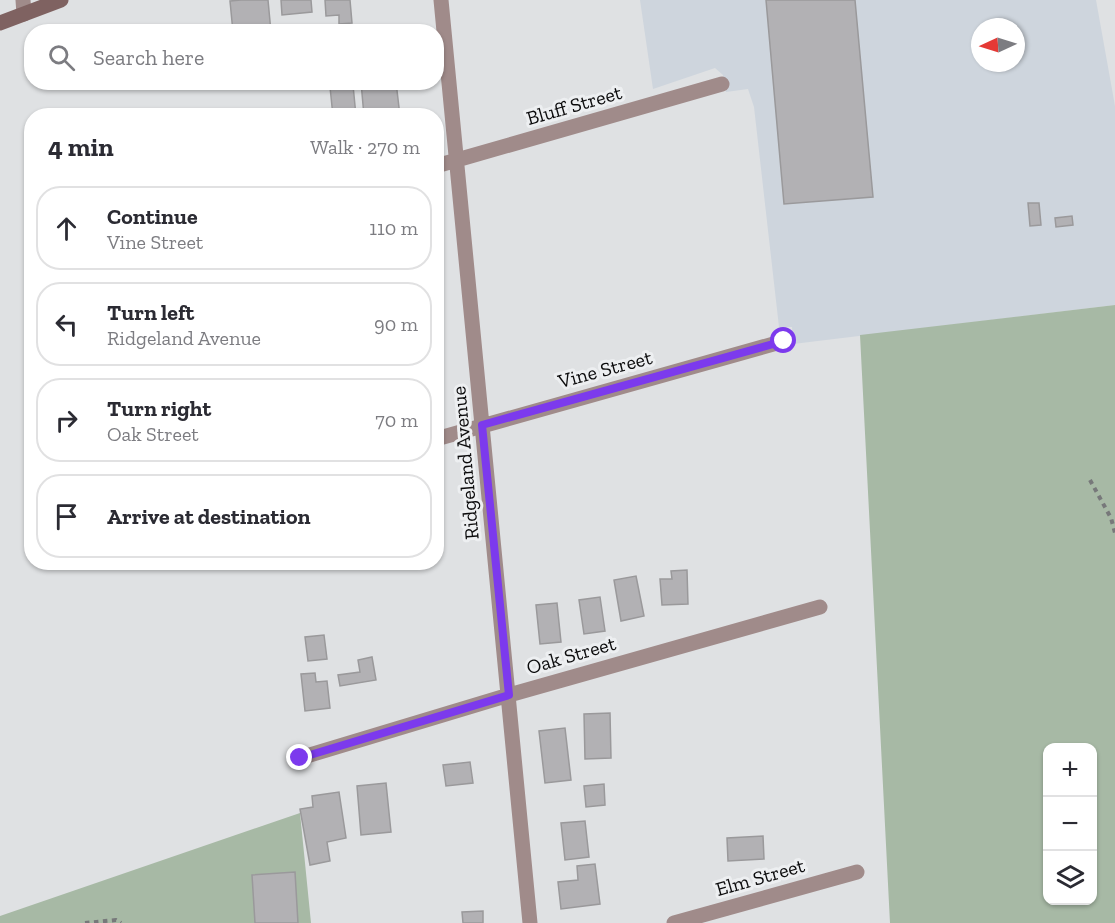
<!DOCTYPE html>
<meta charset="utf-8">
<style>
:root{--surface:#fff;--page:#f2f2f3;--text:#2b2b33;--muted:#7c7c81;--line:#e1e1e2}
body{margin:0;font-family:"Zilla Slab",serif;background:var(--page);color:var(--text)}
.controls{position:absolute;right:18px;bottom:18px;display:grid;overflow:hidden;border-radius:12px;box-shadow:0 2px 4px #0004}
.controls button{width:54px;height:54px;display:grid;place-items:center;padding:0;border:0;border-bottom:2px solid var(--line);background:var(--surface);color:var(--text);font:30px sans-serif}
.compass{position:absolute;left:971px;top:18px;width:54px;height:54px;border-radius:50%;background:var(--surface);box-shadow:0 2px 4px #0004;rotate:266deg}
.stop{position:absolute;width:18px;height:18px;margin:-14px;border:4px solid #7c3aed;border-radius:50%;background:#fff}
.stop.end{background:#7c3aed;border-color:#fff;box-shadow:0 2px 6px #0008}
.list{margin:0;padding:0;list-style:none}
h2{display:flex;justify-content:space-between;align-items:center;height:78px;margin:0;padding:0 24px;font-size:26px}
h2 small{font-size:20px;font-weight:400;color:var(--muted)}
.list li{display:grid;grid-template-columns:39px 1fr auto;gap:18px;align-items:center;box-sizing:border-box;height:84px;margin:0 12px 12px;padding:0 12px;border:2px solid var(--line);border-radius:24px}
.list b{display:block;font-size:22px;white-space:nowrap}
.list p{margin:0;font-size:20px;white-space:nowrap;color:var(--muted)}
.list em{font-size:20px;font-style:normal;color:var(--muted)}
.icon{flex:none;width:33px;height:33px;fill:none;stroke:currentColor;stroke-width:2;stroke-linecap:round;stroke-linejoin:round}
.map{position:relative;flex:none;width:1115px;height:923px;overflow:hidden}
.search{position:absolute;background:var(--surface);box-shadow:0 2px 4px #0004;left:24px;top:24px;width:420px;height:66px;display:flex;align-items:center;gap:15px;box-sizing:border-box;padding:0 21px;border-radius:24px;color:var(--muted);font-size:22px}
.panel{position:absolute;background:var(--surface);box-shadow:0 2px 4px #0004;left:24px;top:108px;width:420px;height:462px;border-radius:24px}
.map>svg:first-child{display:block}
</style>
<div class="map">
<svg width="1115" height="923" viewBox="0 0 1115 923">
<rect width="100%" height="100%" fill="#dfe1e3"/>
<path fill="#ced5dd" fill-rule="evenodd" d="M640,0H1096L1115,106V305L793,344L792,327H779L754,107L748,89L726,92L723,75L715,68L653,89ZM980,27H1016V63H980Z"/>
<path fill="#a7b9a5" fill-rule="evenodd" d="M1115,305V923H890L860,335ZM1048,748H1092V900H1048Z
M300,813L311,923H0V916Z"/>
<path fill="#b2b1b4" stroke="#9a999b" stroke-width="1.5" d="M241,0H268L271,32H233L230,1Z
M281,0H311L312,12L282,15Z
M325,0H350L352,23L339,24V15L326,16Z
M766,0H855L873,197L784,204Z
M177,26V32H152L151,28Z
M361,82H396L400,116H364Z
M353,85L356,116H333L330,87Z
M318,113V116H292Z
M1028,203H1039L1041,225L1030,226Z
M1072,216L1073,225L1056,227L1055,218Z
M687,570L688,604L662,605L660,579H672L671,571Z
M636,576L644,616L621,621L614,580Z
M600,597L605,631L584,634L579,600Z
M557,603L561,642L540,644L536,605Z
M324,635L327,659L308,661L305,637Z
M372,657L376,680L340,686L338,675L360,672L358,660Z
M315,673L316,682L327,681L330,708L305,711L301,674Z
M610,713L611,758L585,759L584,714Z
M565,728L571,780L545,783L539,731Z
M470,762L473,783L446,786L443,765Z
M386,783L391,832L361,835L357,786Z
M604,784L605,805L586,807L584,786Z
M339,792L346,838L327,842L330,861L310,865L300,809L313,807L312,796Z
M585,821L589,857L565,860L561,823Z
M763,836L764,859L728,861L727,838Z
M595,864L600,904L561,909L558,882L578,880L577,866Z
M295,872L298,923H255L252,875Z
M483,911V923H463L462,912Z"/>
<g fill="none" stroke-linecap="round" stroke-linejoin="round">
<path stroke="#77787a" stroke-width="4" stroke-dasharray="4.5 4.5" stroke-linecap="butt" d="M1090,480L1111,518L1115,533
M85,923L116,920L121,923"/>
<path stroke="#a08b8a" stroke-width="15" d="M23,0L24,14
M441,0L530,923
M436,166L722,84
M436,439L784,341
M300,758L509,695L820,607
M674,923L857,872"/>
<path stroke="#7f6261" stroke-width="15" d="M0,23L61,0"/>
</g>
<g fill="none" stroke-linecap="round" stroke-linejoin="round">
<path stroke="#7c3aed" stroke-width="8" d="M300,758L509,695L482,425L784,341"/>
</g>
<g text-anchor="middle" stroke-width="6" stroke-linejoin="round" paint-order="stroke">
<g font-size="20" fill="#0b0b0c" stroke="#edeff1">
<text transform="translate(574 105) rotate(-16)" y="7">Bluff Street</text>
<text transform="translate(605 369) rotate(-15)" y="7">Vine Street</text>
<text transform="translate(465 463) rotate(-95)" y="7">Ridgeland Avenue</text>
<text transform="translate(571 655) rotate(-16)" y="7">Oak Street</text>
<text transform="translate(760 877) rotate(-16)" y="7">Elm Street</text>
</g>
</g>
</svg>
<div class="controls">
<button>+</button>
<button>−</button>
<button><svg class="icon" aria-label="layers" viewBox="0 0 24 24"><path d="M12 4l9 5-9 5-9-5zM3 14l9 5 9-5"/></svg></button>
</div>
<svg class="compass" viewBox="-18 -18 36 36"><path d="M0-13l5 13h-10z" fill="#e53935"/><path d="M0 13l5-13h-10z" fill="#7c7c81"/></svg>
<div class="stop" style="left:784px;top:341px"></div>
<div class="stop end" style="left:300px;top:758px"></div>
<div class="search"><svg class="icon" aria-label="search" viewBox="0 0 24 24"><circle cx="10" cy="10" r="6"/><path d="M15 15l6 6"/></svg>Search here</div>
<section class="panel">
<h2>4 min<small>Walk · 270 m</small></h2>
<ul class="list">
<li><svg class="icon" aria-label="ahead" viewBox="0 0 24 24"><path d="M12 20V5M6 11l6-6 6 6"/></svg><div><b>Continue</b><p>Vine Street</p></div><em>110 m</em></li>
<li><svg class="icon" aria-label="left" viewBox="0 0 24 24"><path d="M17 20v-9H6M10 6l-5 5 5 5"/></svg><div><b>Turn left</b><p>Ridgeland Avenue</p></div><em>90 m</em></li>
<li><svg class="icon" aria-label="right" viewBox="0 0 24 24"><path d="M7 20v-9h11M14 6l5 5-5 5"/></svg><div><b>Turn right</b><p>Oak Street</p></div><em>70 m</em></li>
<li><svg class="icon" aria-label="arrive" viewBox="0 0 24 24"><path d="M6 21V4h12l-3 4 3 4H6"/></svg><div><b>Arrive at destination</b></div></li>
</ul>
</section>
</div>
